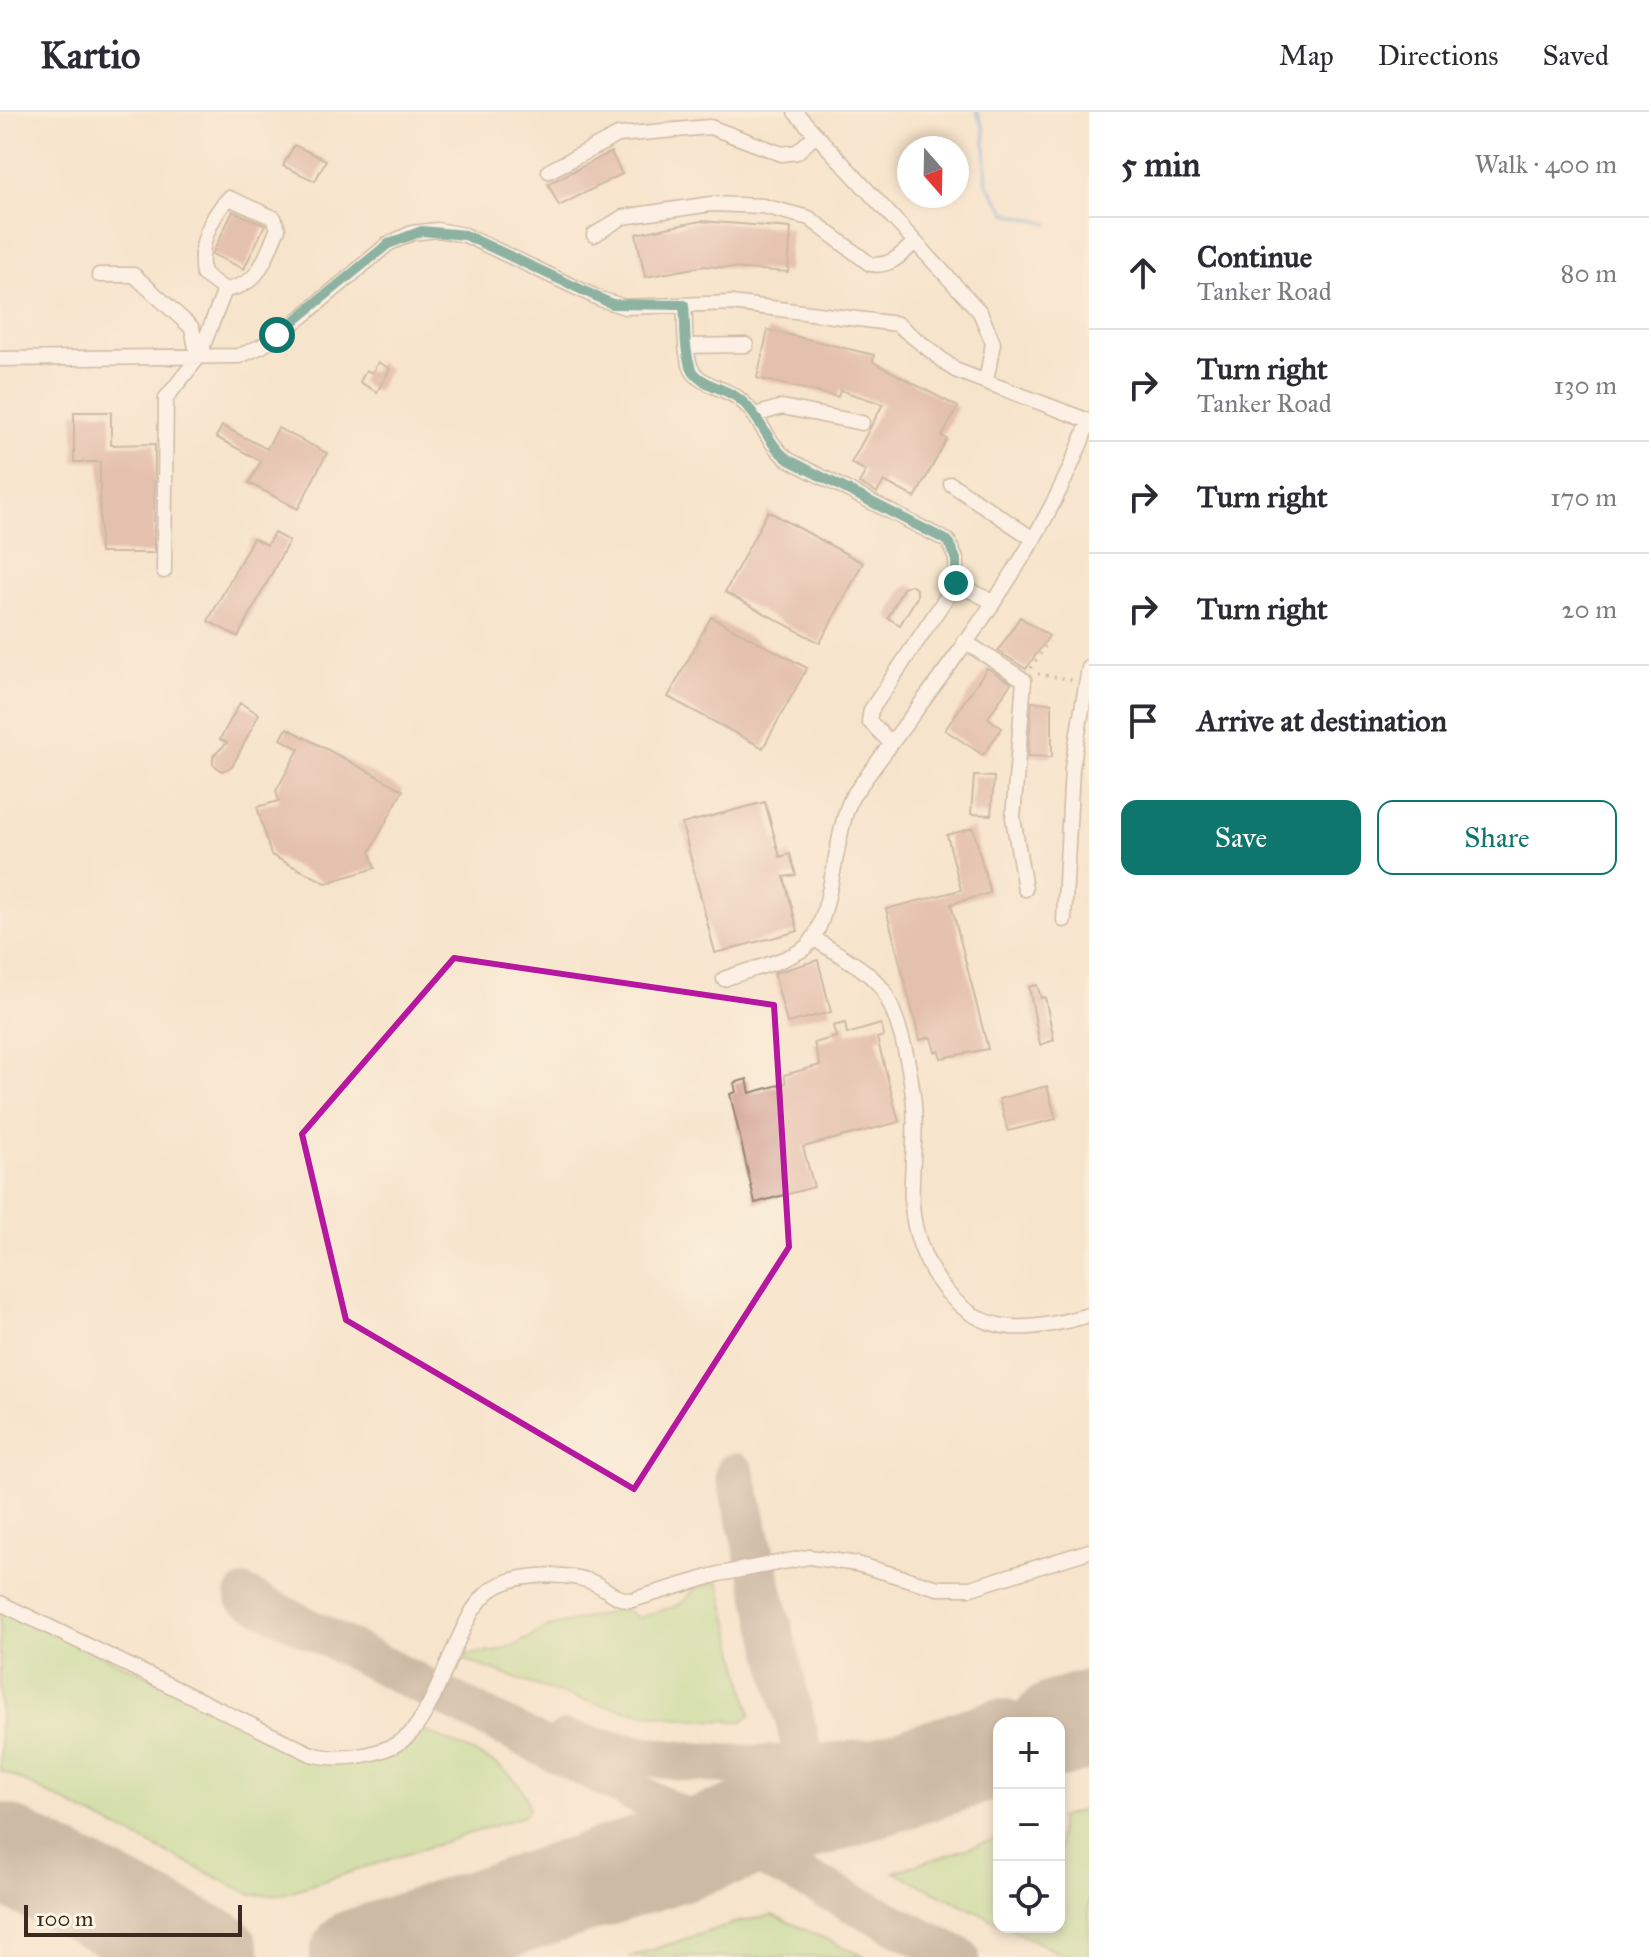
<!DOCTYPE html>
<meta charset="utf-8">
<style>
:root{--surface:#fff;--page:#f2f2f3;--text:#2b2b33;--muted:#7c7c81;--line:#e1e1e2;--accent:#0f766e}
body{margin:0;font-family:"IM FELL Great Primer",serif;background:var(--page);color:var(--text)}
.controls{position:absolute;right:24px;bottom:24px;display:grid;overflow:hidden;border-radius:16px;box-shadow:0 4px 12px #0003}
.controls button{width:72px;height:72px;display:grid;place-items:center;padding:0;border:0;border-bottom:2px solid var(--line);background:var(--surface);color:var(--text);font:40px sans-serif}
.compass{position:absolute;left:897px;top:24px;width:72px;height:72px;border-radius:50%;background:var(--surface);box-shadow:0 4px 12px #0003;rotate:160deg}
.scale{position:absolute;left:24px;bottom:20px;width:218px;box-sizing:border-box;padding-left:8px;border:4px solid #3b2a1e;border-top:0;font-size:22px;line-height:28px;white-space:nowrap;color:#3b2a1e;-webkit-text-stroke:6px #fcf5e5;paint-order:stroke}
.stop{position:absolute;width:24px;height:24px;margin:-18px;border:6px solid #0f766e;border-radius:50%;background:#fff}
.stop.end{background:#0f766e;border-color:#fff;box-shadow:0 2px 8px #0008}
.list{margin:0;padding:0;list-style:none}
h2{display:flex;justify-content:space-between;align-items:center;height:104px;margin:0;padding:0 32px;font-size:34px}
h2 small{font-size:26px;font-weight:400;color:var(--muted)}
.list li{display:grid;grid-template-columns:52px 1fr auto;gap:24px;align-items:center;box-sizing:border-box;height:112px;padding:0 32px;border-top:2px solid var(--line)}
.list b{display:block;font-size:30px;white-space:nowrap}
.list p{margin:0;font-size:26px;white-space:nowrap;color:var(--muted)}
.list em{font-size:26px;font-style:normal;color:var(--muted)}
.actions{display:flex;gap:16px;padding:24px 32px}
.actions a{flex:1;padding:18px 0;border:2px solid var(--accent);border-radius:16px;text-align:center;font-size:28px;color:var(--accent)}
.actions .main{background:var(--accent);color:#fff}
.icon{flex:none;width:44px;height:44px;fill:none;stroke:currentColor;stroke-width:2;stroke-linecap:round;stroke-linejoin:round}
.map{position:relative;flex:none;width:1089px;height:1845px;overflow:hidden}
header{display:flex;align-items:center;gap:48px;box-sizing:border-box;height:112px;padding:0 40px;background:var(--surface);border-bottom:2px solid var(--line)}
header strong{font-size:38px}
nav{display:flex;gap:44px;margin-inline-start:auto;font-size:28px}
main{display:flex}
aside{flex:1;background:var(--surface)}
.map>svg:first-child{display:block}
</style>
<header>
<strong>Kartio</strong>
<nav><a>Map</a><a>Directions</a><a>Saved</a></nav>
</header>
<main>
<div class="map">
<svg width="1089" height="1845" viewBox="0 0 1089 1845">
<rect width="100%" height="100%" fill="#fcf5e5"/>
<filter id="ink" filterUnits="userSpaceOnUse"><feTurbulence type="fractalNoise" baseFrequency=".0125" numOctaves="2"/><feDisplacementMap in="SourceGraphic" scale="16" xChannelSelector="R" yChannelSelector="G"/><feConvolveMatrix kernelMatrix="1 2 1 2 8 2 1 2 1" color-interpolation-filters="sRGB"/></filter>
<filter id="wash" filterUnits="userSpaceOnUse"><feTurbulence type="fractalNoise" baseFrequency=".006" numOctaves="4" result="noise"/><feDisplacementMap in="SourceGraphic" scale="32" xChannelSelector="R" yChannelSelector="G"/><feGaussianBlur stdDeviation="1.8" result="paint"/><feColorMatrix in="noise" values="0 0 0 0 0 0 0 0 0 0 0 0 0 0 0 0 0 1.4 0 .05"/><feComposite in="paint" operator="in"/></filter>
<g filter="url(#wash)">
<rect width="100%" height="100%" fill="#f7e4cc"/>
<path fill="#abda87" stroke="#738252" stroke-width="2" d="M719,1470L751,1603L743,1609C633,1610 555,1582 455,1544L494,1540L516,1533L548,1515L624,1497L639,1506L681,1492L696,1476Z
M0,1496L337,1652L421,1618C456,1634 525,1653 529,1697L524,1704L283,1782L252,1783L0,1658Z
M1089,1696V1845H1067L1006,1815H1059V1706Z
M999,1726V1811L894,1760Z
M773,1803L865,1845H630L734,1811Z"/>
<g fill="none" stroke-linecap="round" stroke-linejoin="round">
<path stroke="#6da2da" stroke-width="4" d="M977,0L984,17L987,72L1007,101L1049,112"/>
<path stroke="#998775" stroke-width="40" d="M735,1361L816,1696
M245,1484L960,1845
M1059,1611L1089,1605
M566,1628C708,1666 857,1657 999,1625"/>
<path stroke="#998775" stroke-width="98" d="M1059,1617L1089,1607
M0,1740L212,1845
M359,1845L999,1636"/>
</g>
<g id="blocks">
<path fill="#cd968a" d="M294,33L326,48L315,69L283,54Z
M611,40L622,62L559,94L548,72Z
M233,99L265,113L244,157L212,142Z
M701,109L791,116L788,160L705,154L645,165L636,122Z
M768,218L874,243L873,250L958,295L942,324L947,327L915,386L884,369L877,381L859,371L866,359L851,351L883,292L840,278L838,285L757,266Z
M378,250L390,257L377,280L360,270L366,258L372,261Z
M74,300H111V333L155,332L154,441H100V350H74Z
M222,314L267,337L278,316L327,341L298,397L249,371L261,349L216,325Z
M768,399L863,451L820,531L725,480Z
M274,421L289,429L238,525L208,509L253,426L267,433Z
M911,473L917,478V485L900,513L888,506L903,476Z
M711,505L807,556L763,636L668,585Z
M1020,505L1049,524L1026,557L998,539Z
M987,556L1011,571L988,606L1002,616L983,643L945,618Z
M1032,590L1052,591V645L1028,644Z
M240,591L259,602L232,655L222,659L213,652V644L227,631L220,627Z
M287,616L403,678L370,740L375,756L326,771L271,743L257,695L279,689L276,679L299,637L281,627Z
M974,664L994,665L991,703L971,702Z
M765,690L780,745L790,742L796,763L784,765L798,819L715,841L682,712Z
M973,716L990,781L951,792L988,937L941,946L939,939L935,940L931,925L920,928L886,797L961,778L947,723Z
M818,848L831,900L787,911L774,861Z
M1037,873L1041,886L1045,885L1054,928L1040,933L1029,875Z
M845,911L847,922L881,912L884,924L877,926L899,1010L803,1035L814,1075L755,1091L730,982L736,980L734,971L747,967L750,981L786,971L784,963L820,953L814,931L836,925L833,914Z
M1047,974L1056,1007L1008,1019L999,987Z"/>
</g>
</g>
<g filter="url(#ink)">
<use href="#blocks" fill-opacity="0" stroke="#998775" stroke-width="2"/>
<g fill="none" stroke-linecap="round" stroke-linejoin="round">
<defs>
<path id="minor" d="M549,59L618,23L710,15L782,42L797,40L816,23
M229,86L274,106L278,117C263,148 262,172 225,178L203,162C198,136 209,106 229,86Z
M594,123L623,105L711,92L763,94L809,106L870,152C890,156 902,142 915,130
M99,163H134L192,216L198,246
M684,193C686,212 683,246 694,261C703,273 726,277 738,286C760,302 767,333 789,348L948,429L956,447V471L991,489
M688,234L746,233
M0,247L239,244L262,234L303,204L388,132L412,121L437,118L465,123L600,187L625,195L731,191L897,212L955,258L986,270
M755,303L782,295L862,311
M951,372L1032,426
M164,459L166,286L198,246L225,178
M964,529L1024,568L1013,706L1025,777
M891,631L869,609L871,598L956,471
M1064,808L1072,656L1089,556
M815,827C836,842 874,859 886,883C900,912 909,951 913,983C918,1019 910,1056 912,1092C915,1146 952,1210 1011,1215C1036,1217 1065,1210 1089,1203
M724,867C749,857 783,851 805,836C832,816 834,720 852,685C937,566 1040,448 1089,309L986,270L993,231L980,200L795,0
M0,1491L311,1642C340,1651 396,1643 415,1616C438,1585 452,1534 473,1498C479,1490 485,1481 494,1476C517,1461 568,1460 592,1470C607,1476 615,1488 632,1488L719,1462L809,1445L857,1452L938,1476H971L1089,1439"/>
</defs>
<use href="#minor" stroke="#998775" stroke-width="17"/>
<path stroke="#998775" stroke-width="3" stroke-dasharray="2 6" stroke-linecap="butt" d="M1031,556L1049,529
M1038,562L1074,568"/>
<use href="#minor" stroke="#fff" stroke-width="14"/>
</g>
</g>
<g fill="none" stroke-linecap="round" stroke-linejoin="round" filter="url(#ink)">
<path stroke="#0f766e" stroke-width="10" d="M277,223L388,132L422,119L465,123L612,192L684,193C686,212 683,246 694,261C703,273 726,277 738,286C760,302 767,333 789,348L948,429L956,447V471"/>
</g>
<path d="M0 0H1089V1845H0ZM454,846L774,893L789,1135L634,1377L346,1208L302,1022Z" fill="#f7e4cc" fill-opacity=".55" fill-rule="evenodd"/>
<path fill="none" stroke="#b5179e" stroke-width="6" stroke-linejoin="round" d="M454,846L774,893L789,1135L634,1377L346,1208L302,1022Z"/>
</svg>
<div class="controls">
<button>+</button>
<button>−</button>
<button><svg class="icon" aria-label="locate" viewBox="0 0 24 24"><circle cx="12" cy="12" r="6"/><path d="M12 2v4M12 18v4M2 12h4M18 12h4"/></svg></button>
</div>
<svg class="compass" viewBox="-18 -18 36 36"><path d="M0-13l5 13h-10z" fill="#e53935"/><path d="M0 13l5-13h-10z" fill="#7c7c81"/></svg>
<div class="scale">100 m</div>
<div class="stop" style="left:277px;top:223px"></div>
<div class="stop end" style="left:956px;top:471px"></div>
</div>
<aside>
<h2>5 min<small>Walk · 400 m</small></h2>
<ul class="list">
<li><svg class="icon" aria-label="ahead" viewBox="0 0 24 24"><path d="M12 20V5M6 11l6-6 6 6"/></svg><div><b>Continue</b><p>Tanker Road</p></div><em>80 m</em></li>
<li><svg class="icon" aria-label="right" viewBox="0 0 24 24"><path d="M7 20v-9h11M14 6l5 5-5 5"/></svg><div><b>Turn right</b><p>Tanker Road</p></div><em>130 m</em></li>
<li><svg class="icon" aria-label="right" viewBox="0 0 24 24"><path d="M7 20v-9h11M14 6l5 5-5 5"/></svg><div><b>Turn right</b></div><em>170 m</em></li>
<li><svg class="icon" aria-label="right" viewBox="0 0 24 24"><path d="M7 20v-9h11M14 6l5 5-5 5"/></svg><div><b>Turn right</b></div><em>20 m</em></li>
<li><svg class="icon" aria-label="arrive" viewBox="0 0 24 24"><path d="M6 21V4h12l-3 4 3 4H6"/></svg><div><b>Arrive at destination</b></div></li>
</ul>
<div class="actions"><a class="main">Save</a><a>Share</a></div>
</aside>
</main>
